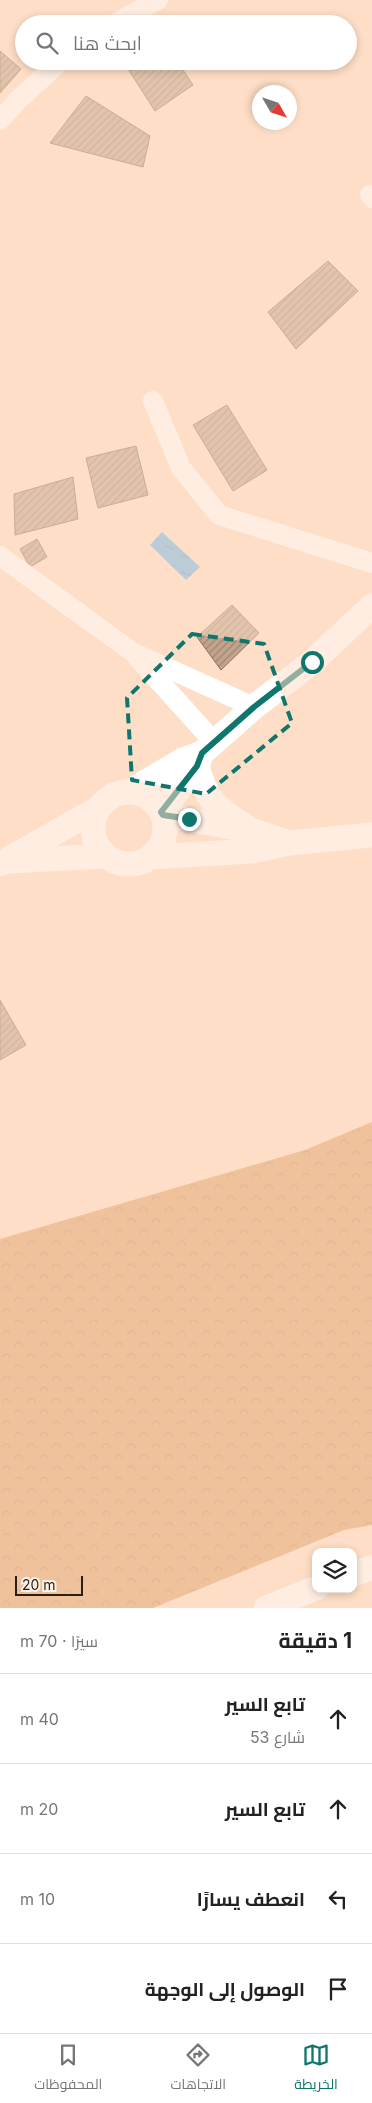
<!DOCTYPE html>
<html lang="ar">
<meta charset="utf-8">
<style>
:root{--surface:#fff;--page:#f2f2f2;--text:#222;--muted:#767676;--line:#e0e0e0;--accent:#0f766e}
body{margin:0;font-family:Inter,Cairo,sans-serif;background:var(--page);color:var(--text);direction:rtl}
.controls{position:absolute;right:15px;bottom:15px;display:grid;overflow:hidden;border-radius:10px;box-shadow:0 2px 8px #0003}
.controls button{width:45px;height:45px;display:grid;place-items:center;padding:0;border:0;border-bottom:1px solid var(--line);background:var(--surface);color:var(--text);font:25px sans-serif}
.compass{position:absolute;left:252px;top:85px;width:45px;height:45px;border-radius:50%;background:var(--surface);box-shadow:0 2px 8px #0003;rotate:129deg}
.scale{position:absolute;left:15px;bottom:12px;width:68px;box-sizing:border-box;padding-left:5px;border:2px solid #2a1f16;border-top:0;font-size:14px;line-height:18px;white-space:nowrap;color:#2a1f16;-webkit-text-stroke:4px #fdf0e6;paint-order:stroke}
.stop{position:absolute;width:15px;height:15px;margin:-11px;border:4px solid #0f766e;border-radius:50%;background:#fff}
.stop.end{background:#0f766e;border-color:#fff;box-shadow:0 1px 5px #0008}
.list{margin:0;padding:0;list-style:none}
h2{display:flex;justify-content:space-between;align-items:center;height:65px;margin:0;padding:0 20px;font-size:21px}
h2 small{font-size:16px;font-weight:400;color:var(--muted)}
.list li{display:grid;grid-template-columns:32px 1fr auto;gap:15px;align-items:center;box-sizing:border-box;height:90px;padding:0 20px;border-top:1px solid var(--line)}
.list b{display:block;font-size:19px;white-space:nowrap}
.list p{margin:0;font-size:16px;white-space:nowrap;color:var(--muted)}
.list em{font-size:16px;font-style:normal;color:var(--muted)}
.icon{flex:none;width:28px;height:28px;fill:none;stroke:currentColor;stroke-width:2;stroke-linecap:round;stroke-linejoin:round}
.map{position:relative;flex:none;width:372px;height:1608px;overflow:hidden;direction:ltr}
.search{position:absolute;background:var(--surface);box-shadow:0 2px 8px #0003;left:15px;right:15px;top:15px;height:55px;display:flex;align-items:center;gap:12px;box-sizing:border-box;padding:0 18px;border-radius:28px;color:var(--muted);font-size:19px}
.sheet{height:425px;background:var(--surface)}
nav{display:flex;justify-content:space-around;align-items:center;box-sizing:border-box;height:70px;border-top:1px solid var(--line);background:var(--surface);font-size:14px;color:var(--muted)}
nav a{display:grid;justify-items:center;gap:2px}
nav .on{color:var(--accent)}
.map>svg:first-child{display:block}
</style>
<div class="map">
<svg width="372" height="1608" viewBox="0 0 372 1608">
<defs>
<pattern id="forest-crowns" width="20" height="18" patternUnits="userSpaceOnUse" patternTransform="scale(1.25)"><rect width="20" height="18" fill="#e09f68"/><path d="M2 6a3 3 0 1 1 6 0M12 15a3 3 0 1 1 6 0" fill="none" stroke="#c08859"/></pattern>
<pattern id="water-ripples" width="26" height="14" patternUnits="userSpaceOnUse" patternTransform="scale(1.25)"><rect width="26" height="14" fill="#6db7eb"/><path d="M2 4q2-2 4 0t4 0M15 11q2-2 4 0t4 0" fill="none" stroke="#5a94bd"/></pattern>
<pattern id="building-hatch" width="6" height="6" patternUnits="userSpaceOnUse" patternTransform="scale(1.25)"><rect width="6" height="6" fill="#c2a48d"/><path d="M-1 1l2-2M0 6l6-6M5 7l2-2" fill="none" stroke="#9e8572"/></pattern>
</defs>
<rect width="100%" height="100%" fill="#fedec6"/>
<path fill="url(#forest-crowns)" d="M372,1122V1525L344,1530L153,1608H0V1239L305,1150Z"/>
<path fill="url(#water-ripples)" d="M162,532L200,567L186,580L150,545Z"/>
<path fill="url(#building-hatch)" stroke="#8c705a" d="M0,51L21,69L0,93Z
M140,61H177L193,85L155,111L128,69Z
M86,96L150,136L143,167L50,143Z
M328,261L358,291L296,349L268,312Z
M227,405L267,470L233,491L193,425Z
M136,446L148,495L98,508L86,458Z
M73,477L78,519L15,535L14,494Z
M37,539L47,557L30,567L20,549Z
M232,605L259,633L221,670L197,637Z
M0,1000L26,1045L0,1060Z"/>
<g fill="none" stroke-linecap="round" stroke-linejoin="round">
<path stroke="#fff" stroke-width="20" d="M114,24L158,0
M0,120L19,99L61,61
M370,195L372,198
M153,401L181,468L219,515L372,563
M0,556L134,653L254,707
M139,659L214,742"/>
<path stroke="#fff" stroke-width="25" d="M197,766C205,798 217,809 245,826
M93 828a36 36 0 1 1 72 0a36 36 0 1 1-72 0Z
M129,792L183,760L202,753L254,707L312,662L372,606
M161,812L197,766L201,755
M163,815L254,831L289,843
M151,857L252,851L289,843L372,835
M9,861L104,856
M0,864L97,809
M353,1574L372,1568
M266,1608L316,1588"/>
</g>
<g fill="none" stroke-linecap="round" stroke-linejoin="round">
<path stroke="#0f766e" stroke-width="6" d="M189,819L163,815L161,812L197,766L202,753L254,707L312,662"/>
</g>
<path d="M0 0H372V1608H0ZM192,634L264,644L292,723L206,794L132,780L127,698Z" fill="#fedec6" fill-opacity=".55" fill-rule="evenodd"/>
<path fill="none" stroke="#0f766e" stroke-width="4" stroke-dasharray="10 6" stroke-linejoin="round" d="M192,634L264,644L292,723L206,794L132,780L127,698Z"/>
</svg>
<div class="controls">
<button><svg class="icon" aria-label="layers" viewBox="0 0 24 24"><path d="M12 4l9 5-9 5-9-5zM3 14l9 5 9-5"/></svg></button>
</div>
<svg class="compass" viewBox="-18 -18 36 36"><path d="M0-13l5 13h-10z" fill="#e53935"/><path d="M0 13l5-13h-10z" fill="#767676"/></svg>
<div class="scale">20 m</div>
<div class="stop" style="left:312px;top:662px"></div>
<div class="stop end" style="left:189px;top:819px"></div>
<div class="search"><svg class="icon" aria-label="search" viewBox="0 0 24 24"><circle cx="10" cy="10" r="6"/><path d="M15 15l6 6"/></svg>ابحث هنا</div>
</div>
<section class="sheet">
<h2>1 دقيقة<small>سيرًا · 70 m</small></h2>
<ul class="list">
<li><svg class="icon" aria-label="ahead" viewBox="0 0 24 24"><path d="M12 20V5M6 11l6-6 6 6"/></svg><div><b>تابع السير</b><p>شارع 53</p></div><em>40 m</em></li>
<li><svg class="icon" aria-label="ahead" viewBox="0 0 24 24"><path d="M12 20V5M6 11l6-6 6 6"/></svg><div><b>تابع السير</b></div><em>20 m</em></li>
<li><svg class="icon" aria-label="left" viewBox="0 0 24 24"><path d="M17 20v-9H6M10 6l-5 5 5 5"/></svg><div><b>انعطف يسارًا</b></div><em>10 m</em></li>
<li><svg class="icon" aria-label="arrive" viewBox="0 0 24 24"><path d="M6 21V4h12l-3 4 3 4H6"/></svg><div><b>الوصول إلى الوجهة</b></div></li>
</ul>
</section>
<nav>
<a class="on"><svg class="icon" aria-label="map" viewBox="0 0 24 24"><path d="M3 6l6-2 6 2 6-2v14l-6 2-6-2-6 2zM9 4v14M15 6v14"/></svg>الخريطة</a>
<a><svg class="icon" aria-label="directions" viewBox="0 0 24 24"><path d="M12 3l9 9-9 9-9-9zM9 14v-3h6M13 9l2 2-2 2"/></svg>الاتجاهات</a>
<a><svg class="icon" aria-label="saved" viewBox="0 0 24 24"><path d="M7 4h10v16l-5-4-5 4z"/></svg>المحفوظات</a>
</nav>
